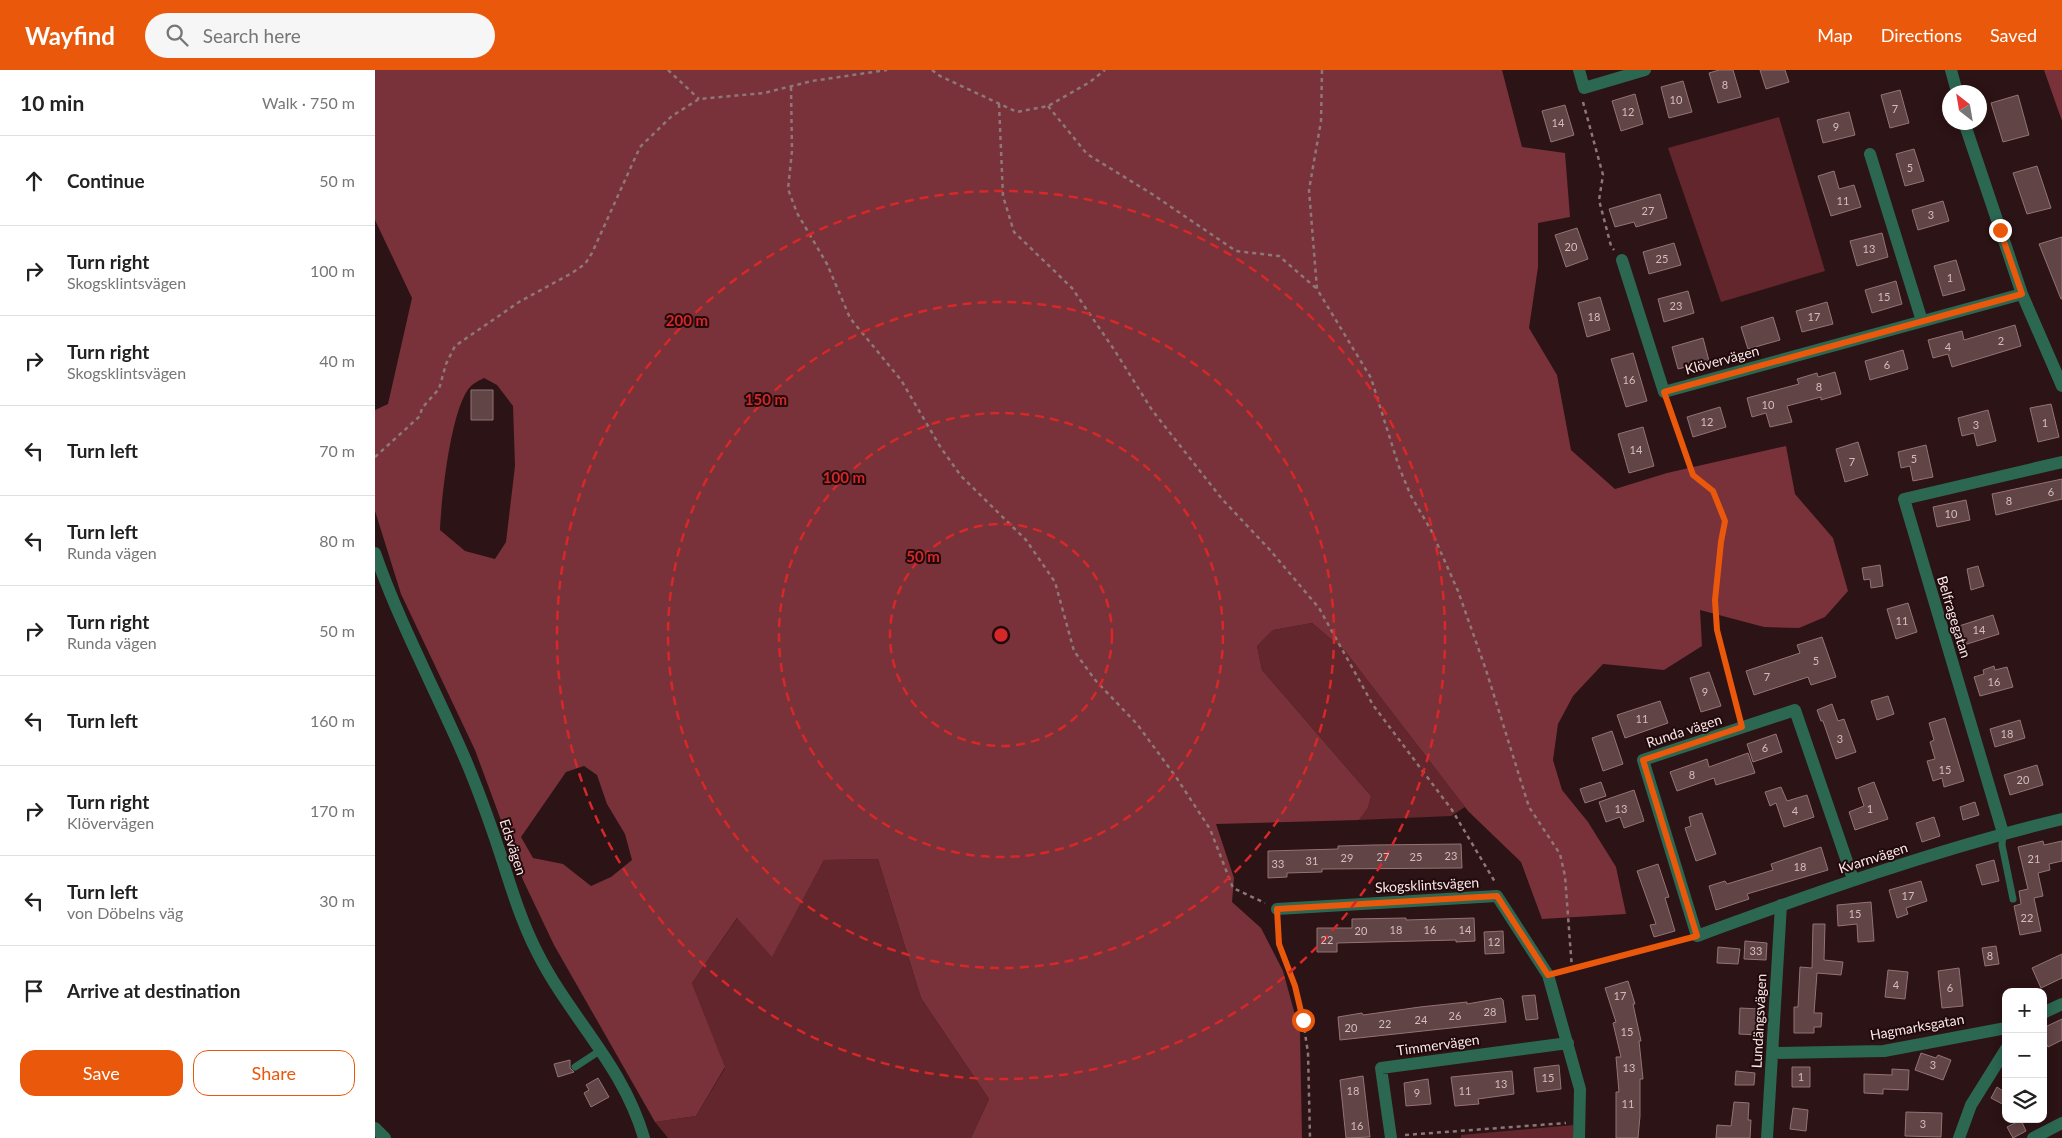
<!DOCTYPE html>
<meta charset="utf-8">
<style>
:root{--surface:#fff;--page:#f6f6f6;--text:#222;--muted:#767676;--line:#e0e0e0;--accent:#ea580c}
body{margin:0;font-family:Lato,sans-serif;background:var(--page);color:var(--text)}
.controls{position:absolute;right:15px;bottom:15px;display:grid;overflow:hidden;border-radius:10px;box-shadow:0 2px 12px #0003}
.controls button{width:45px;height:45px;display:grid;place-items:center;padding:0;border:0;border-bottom:1px solid var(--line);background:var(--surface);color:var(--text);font:25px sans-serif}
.compass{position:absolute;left:1567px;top:15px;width:45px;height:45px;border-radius:50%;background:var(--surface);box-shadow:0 2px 12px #0003;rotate:329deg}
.stop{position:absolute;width:15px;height:15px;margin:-11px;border:4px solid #ea580c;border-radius:50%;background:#fff}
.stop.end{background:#ea580c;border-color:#fff;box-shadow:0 1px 5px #0008}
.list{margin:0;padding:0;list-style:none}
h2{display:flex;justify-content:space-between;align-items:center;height:65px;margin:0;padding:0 20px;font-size:21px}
h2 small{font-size:16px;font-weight:400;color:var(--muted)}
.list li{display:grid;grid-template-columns:32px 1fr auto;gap:15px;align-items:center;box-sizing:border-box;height:90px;padding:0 20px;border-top:1px solid var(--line)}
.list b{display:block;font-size:19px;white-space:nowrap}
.list p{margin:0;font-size:16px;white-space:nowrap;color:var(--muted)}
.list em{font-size:16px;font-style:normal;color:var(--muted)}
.actions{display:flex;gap:10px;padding:15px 20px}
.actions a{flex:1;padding:11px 0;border:1px solid var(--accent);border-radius:15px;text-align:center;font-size:18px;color:var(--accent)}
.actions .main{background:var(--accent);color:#fff}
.icon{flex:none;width:28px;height:28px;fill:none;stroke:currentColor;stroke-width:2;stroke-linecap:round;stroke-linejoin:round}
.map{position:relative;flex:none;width:1687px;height:1068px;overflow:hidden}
header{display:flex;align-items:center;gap:30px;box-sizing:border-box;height:70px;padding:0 25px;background:var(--accent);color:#fff}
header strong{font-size:24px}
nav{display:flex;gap:28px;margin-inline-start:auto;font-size:18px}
.search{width:350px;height:45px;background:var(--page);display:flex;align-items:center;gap:12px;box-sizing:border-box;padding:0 18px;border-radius:28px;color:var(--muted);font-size:19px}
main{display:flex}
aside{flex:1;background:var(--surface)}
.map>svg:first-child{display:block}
</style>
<header>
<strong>Wayfind</strong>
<div class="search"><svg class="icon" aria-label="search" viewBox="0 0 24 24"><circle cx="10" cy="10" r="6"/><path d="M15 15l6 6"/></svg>Search here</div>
<nav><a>Map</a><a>Directions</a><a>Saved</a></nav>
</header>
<main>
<aside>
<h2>10 min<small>Walk · 750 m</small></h2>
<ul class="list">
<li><svg class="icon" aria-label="ahead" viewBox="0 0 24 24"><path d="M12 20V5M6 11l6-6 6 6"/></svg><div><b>Continue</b></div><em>50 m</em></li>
<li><svg class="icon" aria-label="right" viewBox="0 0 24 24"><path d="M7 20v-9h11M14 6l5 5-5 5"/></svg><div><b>Turn right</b><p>Skogsklintsvägen</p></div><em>100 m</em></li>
<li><svg class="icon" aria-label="right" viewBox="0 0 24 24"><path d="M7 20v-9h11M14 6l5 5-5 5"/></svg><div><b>Turn right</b><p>Skogsklintsvägen</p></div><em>40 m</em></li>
<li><svg class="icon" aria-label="left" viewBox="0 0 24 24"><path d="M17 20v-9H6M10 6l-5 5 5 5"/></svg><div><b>Turn left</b></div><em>70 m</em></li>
<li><svg class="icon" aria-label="left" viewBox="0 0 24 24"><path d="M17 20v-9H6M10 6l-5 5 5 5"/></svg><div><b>Turn left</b><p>Runda vägen</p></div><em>80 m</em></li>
<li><svg class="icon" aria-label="right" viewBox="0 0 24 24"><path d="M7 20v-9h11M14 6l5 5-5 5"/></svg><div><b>Turn right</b><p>Runda vägen</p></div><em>50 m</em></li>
<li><svg class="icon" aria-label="left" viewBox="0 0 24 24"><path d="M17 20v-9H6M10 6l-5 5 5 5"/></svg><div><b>Turn left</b></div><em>160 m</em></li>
<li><svg class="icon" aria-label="right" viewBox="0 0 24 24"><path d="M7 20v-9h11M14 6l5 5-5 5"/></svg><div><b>Turn right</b><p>Klövervägen</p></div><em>170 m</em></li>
<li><svg class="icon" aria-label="left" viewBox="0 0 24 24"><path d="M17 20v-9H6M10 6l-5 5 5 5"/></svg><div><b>Turn left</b><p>von Döbelns väg</p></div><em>30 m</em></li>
<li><svg class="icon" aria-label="arrive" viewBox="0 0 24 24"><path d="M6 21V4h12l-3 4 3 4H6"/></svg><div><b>Arrive at destination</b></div></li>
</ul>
<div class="actions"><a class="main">Save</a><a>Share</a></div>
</aside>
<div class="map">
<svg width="1687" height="1068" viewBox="0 0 1687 1068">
<rect width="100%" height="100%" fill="#2c1315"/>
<path fill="#62262c" d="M1404,47L1450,201L1346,232L1293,78Z
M937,553L970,581L1090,737L1076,746L984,750L993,738L996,726L887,600L882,576L898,560Z
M503,789L546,928L614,1029L596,1068H293L280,1052L321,1046L350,998L317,913L363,847L397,886L449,790Z
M1198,1055V1068H1086V1065Z"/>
<path fill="#793239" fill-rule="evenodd" d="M0,0H1127L1147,77L1190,83L1195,147L1163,153V197L1154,258L1182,305L1196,380L1240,419L1292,403L1411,376L1420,424L1458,468L1473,521L1450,547L1424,558L1389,557L1325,540L1327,576L1289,600L1228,594L1198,626L1183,654L1178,690L1187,720L1213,752L1241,797L1251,844L1167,849L1146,792L1093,741L970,581L937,553L898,560L882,576L887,600L996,726L993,738L984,750L841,754L859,808L857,832L886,858L908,901L925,963L927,1068H596L614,1029L546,928L503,789L449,790L397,887L362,848L317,913L350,997L321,1046L280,1052L179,875L148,810L100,680L26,524L0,441V340L13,334L37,228L0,150ZM109,308L122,315L138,336L140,396L131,472L120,489L90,481L65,460C66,431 76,335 96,316C99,313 105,310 109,308ZM209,696L222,705L232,734L250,764L257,790L236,807L216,816L188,794L158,788L146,767L191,702Z
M1669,0H1687V51Z"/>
<path fill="#614445" stroke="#947374" d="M1344,0H1358L1366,27L1343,33L1334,3Z
M1385,0H1410L1414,12L1391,19Z
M1308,11L1317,42L1294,48L1286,17Z
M1525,20L1534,53L1515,58L1506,25Z
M1260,24L1268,54L1246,61L1237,31Z
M1643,25L1654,65L1628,72L1616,33Z
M1190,35L1199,65L1176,72L1167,41Z
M1474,42L1480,65L1448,73L1442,50Z
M1539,79L1549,111L1530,116L1521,84Z
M1662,96L1676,138L1652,144L1638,103Z
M1459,101L1464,119L1479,115L1486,137L1456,146L1443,106Z
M1285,124L1292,148L1261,157L1259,152L1240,157L1234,139Z
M1568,131L1574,151L1543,160L1537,140Z
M1202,158L1213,189L1191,197L1180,165Z
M1507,163L1513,187L1482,196L1475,171Z
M1687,167V229H1686L1664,174Z
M1299,173L1306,195L1274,204L1268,182Z
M1581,190L1590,220L1568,226L1559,196Z
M1521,211L1527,234L1497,243L1490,220Z
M1313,221L1319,243L1289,252L1283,229Z
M1225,227L1235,260L1212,267L1203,233Z
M1452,232L1458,254L1427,262L1421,241Z
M1398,247L1405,270L1373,279L1366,257Z
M1640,255L1646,276L1577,297L1573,284L1558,288L1553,270L1587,261L1589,270Z
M1328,268L1334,291L1303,299L1297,277Z
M1528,280L1533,299L1495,310L1490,291Z
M1258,283L1272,331L1251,337L1236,289Z
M1460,302L1466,324L1446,330V327L1412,336L1417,352L1395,357L1391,343L1377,347L1372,328L1424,314L1422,309L1442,303L1443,307Z
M96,320H118V350H96Z
M1676,334L1684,367L1663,372L1655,338Z
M1345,337L1351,357L1318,367L1312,347Z
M1613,340L1621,371L1602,376L1599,363L1587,366L1583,348Z
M1268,357L1279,396L1254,403L1243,364Z
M1483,372L1493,405L1470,412L1461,379Z
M1551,375L1558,407L1538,411L1535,396L1526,398L1523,382Z
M1687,409V429L1621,445L1617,424Z
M1591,430L1595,450L1562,457L1558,437Z
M1505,495L1508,516L1496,518L1495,509L1489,510L1487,498Z
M1603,496L1609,516L1596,520L1592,499Z
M1533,533L1542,562L1521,569L1512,539Z
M1618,545L1624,564L1589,575L1584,556Z
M1447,567L1461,607L1436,615L1433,607L1379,625L1371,601L1425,583L1422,575Z
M1619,596L1620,600L1632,597L1638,617L1605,626L1599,607L1609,604L1608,600Z
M1334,602L1346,636L1326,642L1315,608Z
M1513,626L1519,644L1502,650L1496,631Z
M1285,631L1293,653L1250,668L1242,645Z
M1457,634L1463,651L1469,649L1481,682L1461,689L1448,651H1446L1442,640Z
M1570,648L1589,711L1569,717L1567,708L1558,711L1552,691L1560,689L1555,672L1559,670L1554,653Z
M1645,650L1650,668L1620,677L1615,659Z
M1237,661L1248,694L1228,701L1217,668Z
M1401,664L1407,682L1378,692L1372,674Z
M1373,683L1380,703L1341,715L1339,708L1302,721L1295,702L1332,689L1334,697Z
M1662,695L1668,715L1635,725L1629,705Z
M1226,712L1231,726L1210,733L1205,719Z
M1499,712L1513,749L1480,760L1474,742L1489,736L1483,718Z
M1406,717L1412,731L1432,725L1439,747L1409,757L1401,733L1395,736L1390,722Z
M1259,720L1269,751L1249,758L1245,747L1231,752L1224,732Z
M1600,732L1604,745L1588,750L1585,737Z
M1327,743L1341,784L1321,791L1310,758L1316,756L1314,747Z
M1559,747L1565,766L1547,772L1541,753Z
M1668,771L1669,775L1687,771V791L1674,794L1675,800L1663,803L1668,826L1659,828L1666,861L1645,865L1639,836L1646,834L1644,821L1653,819L1643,777Z
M1086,774L1087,798L947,799V802L912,803V807L893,808V781L963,779V776L998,775Z
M1446,777L1453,800L1372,824L1374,829L1341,840L1334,816L1350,811L1352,814L1398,800L1396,794Z
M1619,790L1624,811L1607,815L1601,795Z
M1283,794L1294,827L1290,828L1300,861L1279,867L1275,855L1281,854L1262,801Z
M1546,811L1552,831L1531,838L1533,844L1522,848L1514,820Z
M1496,832L1499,871L1483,872L1482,854L1463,856L1462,835Z
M1031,848V850L1099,848L1100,871L1081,872V870L962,873V882H942V858H977V849Z
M1438,854H1450L1449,890L1468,892L1466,905L1442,903L1439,943H1447L1446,957H1439V963H1419V937H1423L1425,897L1437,898Z
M1128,861L1129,883L1110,884L1109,862Z
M1370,871L1392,873L1391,890L1369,889Z
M1621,876L1624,894L1610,896L1607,878Z
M1343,877L1365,879L1363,894L1342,893Z
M1687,884V908L1666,918L1657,898Z
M1584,898L1588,936L1567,938L1563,901Z
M1513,900L1533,902L1530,929L1510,927Z
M1253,911L1260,934H1258L1266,971H1264L1268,1009H1265V1046L1263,1068H1241V1022H1244L1241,987H1246L1238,953L1241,952L1230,918Z
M1160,925L1163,949L1151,950L1147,926Z
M1126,928L1128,930L1131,952L965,970L963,947L987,943L988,945L1045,937L1092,932V934Z
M1365,938L1385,939L1384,965L1364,964Z
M1687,949V970L1673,977L1668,967V958Z
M1546,983L1561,988L1563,985L1576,990L1568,1010L1540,1000Z
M195,990V998L199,1002L183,1007L179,994Z
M1184,995L1186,1019L1162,1022L1159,998Z
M1417,997H1435V1017H1417Z
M1517,999L1534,1000L1533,1020L1508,1019V1024L1489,1023V1004L1517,1005Z
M1137,1001L1139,1024L1103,1029L1104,1034L1080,1036L1076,1007Z
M1361,1001L1380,1003L1379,1015H1360Z
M988,1006L995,1067L971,1068L965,1010Z
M223,1008L234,1027L216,1037L209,1023L214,1020L211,1015Z
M1053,1009L1056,1034L1031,1036L1029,1013Z
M1622,1017L1631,1023V1036L1616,1028Z
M1359,1032L1374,1033L1373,1050H1376L1375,1068H1341L1342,1055L1356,1056Z
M1418,1038L1433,1040L1431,1061L1415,1059Z
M1531,1042L1567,1043L1566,1067L1530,1066Z
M1646,1050L1651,1061L1638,1068L1632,1057Z"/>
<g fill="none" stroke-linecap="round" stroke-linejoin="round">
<path stroke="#8d7779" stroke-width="2.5" stroke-dasharray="4 4" stroke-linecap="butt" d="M293,0L324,29
M557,0L565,6L642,42L673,36L715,12L730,0
M947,0L946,51L934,120L942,219L996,308L1024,397L1036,426L1056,460L1083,521L1111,600L1154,737L1185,784L1190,806L1197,899
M416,17L417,81L413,119L422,143L452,194L475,248L526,310L566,378L586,406L651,470L680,512L699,581L721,611L762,654L801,707L835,759L858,818L890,833
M1208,32L1228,105L1224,130L1236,176L1239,180
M624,34L628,126L639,162L697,218L740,281L777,340L847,429L895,480L944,538L998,635L1077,740L1120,812
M673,36L712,84L777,124L861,181L904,186L942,219
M1293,334L1318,405L1338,421L1350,451L1346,472L1339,530L1342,560L1364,644
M0,387L45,346L47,338L64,319L71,294L80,276L144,232L197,203L210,194L217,183L265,77L297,46L324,29L389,23L437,11L512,0
M902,851L904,874L920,916L928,950L933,983L935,1068
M1187,902L1309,869
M1030,1065L1191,1053"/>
<path stroke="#2c6752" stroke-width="7" d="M1628,763L1627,775L1638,829
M200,997L226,980"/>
<path stroke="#2c6752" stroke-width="12" d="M1204,0L1209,18L1270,0
M1576,0L1582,22
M1589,52L1647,224L1687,316
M1495,84L1547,251
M1247,190L1289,322L1647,224
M1628,763L1529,429L1687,392
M1478,809L1420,640L1268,690L1322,866C1442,822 1562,779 1687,749
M902,839L1122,826L1173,905L1205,1019L1204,1068
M1668,943L1687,934
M1398,983L1509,981L1631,958
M0,1058L10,1068
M1016,1068L1006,998L1193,973
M1392,1068L1406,835
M1584,1068L1596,1035L1631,979
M1658,1068L1687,1053"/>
<path stroke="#2c6752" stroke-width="12" d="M0,483C24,552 59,617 88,684C102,716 114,750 125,783C136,817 146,851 162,882C195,948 248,995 269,1068"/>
</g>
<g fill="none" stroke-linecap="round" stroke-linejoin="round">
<path stroke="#ea580c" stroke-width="6" d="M928,950L920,916L904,874L902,839L1122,826L1173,905L1322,866L1268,690L1367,657L1342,560L1340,530L1346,472L1350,451L1338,421L1318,405L1289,322L1647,224L1625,160"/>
</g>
<g fill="none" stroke="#d62828" stroke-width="2.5" stroke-dasharray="9 6">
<circle cx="626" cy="565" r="111"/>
<circle cx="626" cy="565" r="222"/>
<circle cx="626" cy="565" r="333"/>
<circle cx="626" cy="565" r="444"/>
</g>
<g text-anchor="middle" stroke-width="4" stroke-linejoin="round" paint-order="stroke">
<g font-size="11" fill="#d3bebe">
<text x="1350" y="19">8</text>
<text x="1301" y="34">10</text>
<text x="1520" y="43">7</text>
<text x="1253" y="46">12</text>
<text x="1183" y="57">14</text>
<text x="1461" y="61">9</text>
<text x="1535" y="102">5</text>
<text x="1468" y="135">11</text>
<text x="1273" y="145">27</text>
<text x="1556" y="149">3</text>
<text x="1196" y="181">20</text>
<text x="1494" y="183">13</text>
<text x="1287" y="193">25</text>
<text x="1575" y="212">1</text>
<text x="1509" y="231">15</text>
<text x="1301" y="240">23</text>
<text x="1219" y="251">18</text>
<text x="1439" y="251">17</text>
<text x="1626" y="275">2</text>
<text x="1573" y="281">4</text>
<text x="1512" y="299">6</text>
<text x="1254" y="314">16</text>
<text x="1444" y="321">8</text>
<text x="1393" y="339">10</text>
<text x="1332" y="356">12</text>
<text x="1670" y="357">1</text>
<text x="1601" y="359">3</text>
<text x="1261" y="384">14</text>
<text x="1539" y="393">5</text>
<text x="1477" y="396">7</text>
<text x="1676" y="426">6</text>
<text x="1634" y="435">8</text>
<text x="1576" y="448">10</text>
<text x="1527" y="555">11</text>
<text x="1604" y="564">14</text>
<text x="1441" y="595">5</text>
<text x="1392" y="611">7</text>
<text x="1619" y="616">16</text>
<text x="1330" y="626">9</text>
<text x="1267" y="653">11</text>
<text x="1632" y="668">18</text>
<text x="1465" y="673">3</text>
<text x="1390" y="682">6</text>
<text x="1570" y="704">15</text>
<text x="1317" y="709">8</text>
<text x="1648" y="714">20</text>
<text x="1246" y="743">13</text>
<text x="1495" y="743">1</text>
<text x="1420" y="745">4</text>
<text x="1076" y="790">23</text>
<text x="1008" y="791">27</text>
<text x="1041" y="791">25</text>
<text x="972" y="792">29</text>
<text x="1659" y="793">21</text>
<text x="937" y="795">31</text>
<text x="903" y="798">33</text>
<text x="1425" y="801">18</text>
<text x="1533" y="830">17</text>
<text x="1480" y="848">15</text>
<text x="1652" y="852">22</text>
<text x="1021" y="864">18</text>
<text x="1055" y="864">16</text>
<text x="1090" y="864">14</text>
<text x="986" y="865">20</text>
<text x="952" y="874">22</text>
<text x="1119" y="876">12</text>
<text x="1381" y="885">33</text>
<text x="1615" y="890">8</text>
<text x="1521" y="919">4</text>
<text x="1575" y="922">6</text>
<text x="1245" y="930">17</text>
<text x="1115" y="946">28</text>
<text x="1080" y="950">26</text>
<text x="1046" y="954">24</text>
<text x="1010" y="958">22</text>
<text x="976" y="962">20</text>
<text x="1252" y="966">15</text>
<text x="1558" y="999">3</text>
<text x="1254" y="1002">13</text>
<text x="1426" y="1011">1</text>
<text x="1173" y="1012">15</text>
<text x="1126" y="1018">13</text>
<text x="978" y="1025">18</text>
<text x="1090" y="1025">11</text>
<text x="1042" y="1027">9</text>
<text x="1253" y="1038">11</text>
<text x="1548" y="1058">3</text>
<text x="982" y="1060">16</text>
</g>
<g font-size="14" fill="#f9e6e7" stroke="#210a0c">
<text transform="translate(1347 290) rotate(-15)" y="5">Klövervägen</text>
<text transform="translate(1579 547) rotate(73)" y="5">Belfragegatan</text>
<text transform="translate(1309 661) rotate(-18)" y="5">Runda vägen</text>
<text transform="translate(138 777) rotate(72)" y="5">Edsvägen</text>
<text transform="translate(1498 788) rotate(-18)" y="5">Kvarnvägen</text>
<text transform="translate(1052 815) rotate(-3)" y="5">Skogsklintsvägen</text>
<text transform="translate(1384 951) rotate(-87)" y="5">Lundängsvägen</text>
<text transform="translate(1542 957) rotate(-10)" y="5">Hagmarksgatan</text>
<text transform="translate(1063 975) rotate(-8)" y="5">Timmervägen</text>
</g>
</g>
<circle cx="626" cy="565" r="8" fill="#d62828" stroke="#210a0c" stroke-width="2.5"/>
<g font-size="15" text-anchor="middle" font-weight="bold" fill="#d62828" stroke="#210a0c" stroke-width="4" stroke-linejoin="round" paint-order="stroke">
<text x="312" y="256">200 m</text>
<text x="391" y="335">150 m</text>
<text x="469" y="413">100 m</text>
<text x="548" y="492">50 m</text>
</g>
</svg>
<div class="controls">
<button>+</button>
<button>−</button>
<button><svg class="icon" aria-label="layers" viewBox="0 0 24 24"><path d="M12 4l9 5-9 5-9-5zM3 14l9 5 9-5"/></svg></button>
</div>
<svg class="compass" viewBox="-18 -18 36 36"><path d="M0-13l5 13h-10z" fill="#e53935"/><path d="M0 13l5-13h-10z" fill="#767676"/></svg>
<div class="stop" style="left:928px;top:950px"></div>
<div class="stop end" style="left:1625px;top:160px"></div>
</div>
</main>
